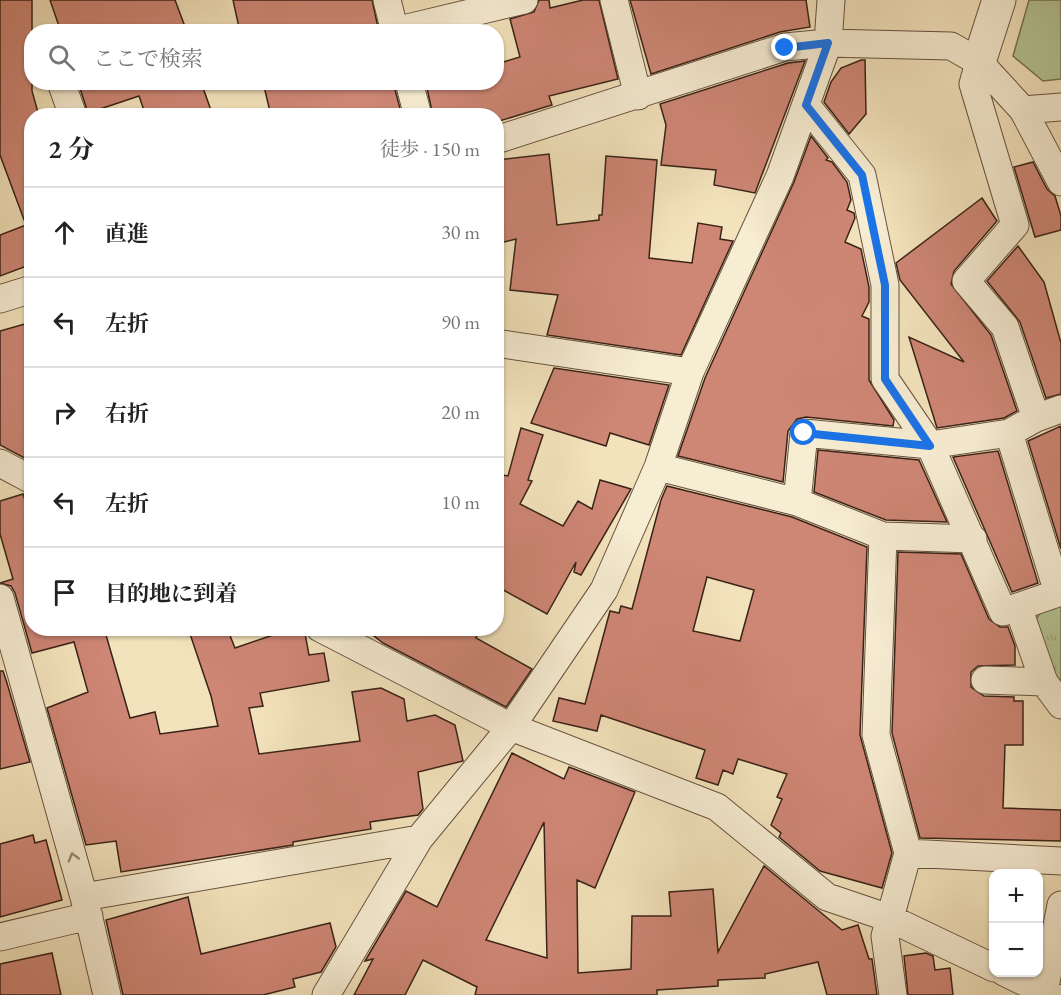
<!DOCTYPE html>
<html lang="ja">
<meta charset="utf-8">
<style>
:root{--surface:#fff;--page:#f2f2f2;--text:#222;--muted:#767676;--line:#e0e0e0}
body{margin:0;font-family:"EB Garamond","Noto Serif JP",serif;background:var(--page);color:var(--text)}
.controls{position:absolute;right:18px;bottom:18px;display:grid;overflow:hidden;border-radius:12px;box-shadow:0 2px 4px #0004}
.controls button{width:54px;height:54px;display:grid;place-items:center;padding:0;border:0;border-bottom:2px solid var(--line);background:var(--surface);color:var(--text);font:30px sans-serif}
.stop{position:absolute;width:18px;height:18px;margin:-14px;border:4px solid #1a73e8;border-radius:50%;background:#fff}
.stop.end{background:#1a73e8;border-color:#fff;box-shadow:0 2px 6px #0008}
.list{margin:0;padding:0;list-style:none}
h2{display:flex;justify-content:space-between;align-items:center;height:78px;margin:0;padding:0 24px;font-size:26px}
h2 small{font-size:20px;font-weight:400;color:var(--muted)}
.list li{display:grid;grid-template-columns:39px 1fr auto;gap:18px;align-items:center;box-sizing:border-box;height:90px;padding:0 24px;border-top:2px solid var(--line)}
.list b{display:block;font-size:22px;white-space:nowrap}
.list em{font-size:20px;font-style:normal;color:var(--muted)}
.icon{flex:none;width:33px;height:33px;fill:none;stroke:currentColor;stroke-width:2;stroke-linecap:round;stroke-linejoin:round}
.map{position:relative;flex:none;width:1061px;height:995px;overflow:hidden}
.search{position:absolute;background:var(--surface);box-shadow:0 2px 4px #0004;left:24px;top:24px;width:480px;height:66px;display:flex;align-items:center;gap:15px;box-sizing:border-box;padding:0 21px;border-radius:24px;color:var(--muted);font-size:22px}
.panel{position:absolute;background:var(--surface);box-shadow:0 2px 4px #0004;left:24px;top:108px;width:480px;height:528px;border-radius:24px}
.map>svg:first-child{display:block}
</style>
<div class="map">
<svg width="1061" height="995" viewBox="0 0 1061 995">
<defs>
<pattern id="grass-tufts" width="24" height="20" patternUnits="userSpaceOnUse" patternTransform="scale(1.5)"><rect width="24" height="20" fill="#b5c595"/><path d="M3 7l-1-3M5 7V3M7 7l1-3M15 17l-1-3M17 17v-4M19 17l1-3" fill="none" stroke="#9ca980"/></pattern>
</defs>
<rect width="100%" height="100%" fill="#f3e3bc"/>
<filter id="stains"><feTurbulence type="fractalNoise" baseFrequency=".00333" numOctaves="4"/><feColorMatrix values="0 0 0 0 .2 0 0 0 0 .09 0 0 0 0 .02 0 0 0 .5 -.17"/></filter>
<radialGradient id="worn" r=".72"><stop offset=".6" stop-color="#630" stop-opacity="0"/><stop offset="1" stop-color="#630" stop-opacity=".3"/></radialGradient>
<path fill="url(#grass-tufts)" stroke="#777456" stroke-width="1.5" d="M1061,601V692L1032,625L1045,606Z"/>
<path fill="#b5c595" stroke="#777456" stroke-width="1.5" d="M1029,0H1061V79L1043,81L1013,56Z"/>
<path fill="#ce8675" stroke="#392217" stroke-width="1.5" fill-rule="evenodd" d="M0,0H32V91L39,116H32V264L0,276V235L26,225L0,155Z
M50,0H175L187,32H61Z
M233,0H372L379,32H240Z
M539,0H549L550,8L583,0H599L618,79L549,96L552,105L496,122V116H433L427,88L450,82H496V64L520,57L510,19L534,12Z
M630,0H806L810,27L780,32L651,74Z
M861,60H865L866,114L849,134L824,102L831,82L841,68Z
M805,61L755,193L714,185L716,170L661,165L666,125L660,104L788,63Z
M78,82H201L213,116H146L139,96L88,113Z
M263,82H393L402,116H271Z
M811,136L828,158L826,160L832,162L847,182L851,200L847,210L854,213L855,218L845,242L861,249L869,287V302L862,316L869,319V380L894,420L893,426L806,417L797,419L788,431L783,482L678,456L705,378L794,182Z
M549,154L557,225L599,220V215H602L606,156L657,160L649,258L692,263L698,223L722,227L720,239L733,241L681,355L547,335L558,295L510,290L516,239L496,244V160Z
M1033,162L1047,189L1055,196L1061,216V230L1035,237L1014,167Z
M982,198L997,221L954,271L951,284L991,335L1017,411L1004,418L937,428L909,337L964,362L900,280L896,263Z
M1018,246L1044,282L1061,343V394L1046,398L1020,322L987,281Z
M32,322V462L0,445V331Z
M554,368L669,385L649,445L610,433L606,446L531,423Z
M1061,426V549L1028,441Z
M521,428L543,435L528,480L532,481L520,504L563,526L578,501L592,509L600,480L631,489L581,575L574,572L576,562L547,614L496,586V474L508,476Z
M818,450L919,460L947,522L886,520L814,492Z
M998,451L1038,583L1012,592L953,457Z
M667,486L792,517L867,547L860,735L892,853L882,888L820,871L779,837L781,833L771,825L782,799L777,797L787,774L738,759L733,774L723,770L718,785L696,778L705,750L601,715L597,731L553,721L559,698L585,704L610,611L619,613L621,606L632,609L661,500ZM707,577L754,590L740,641L693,631Z
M23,494L32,521V628H104L130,718L155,712L160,734L218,726L211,696L188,628H227L235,648L273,635V631L304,628L309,655L324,653L329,681L260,693L263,706L249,708L259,754L360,741L352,692L381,688L404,699L407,721L435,715L455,725L463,761L418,772L423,809L418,815L370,822L371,829L293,842V845L121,872L116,841L86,845L47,708L88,692L74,642L32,653L15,593L11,586L0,583L13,579L0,534V501Z
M898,552L961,554L989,619L1000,627H1008L1015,646V665L978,666L971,672V687L984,696L1014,697V701H1023V745H1005L1003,808L1061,810V841L920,838L892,733Z
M364,628H481L476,638L532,669L506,707L383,643Z
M0,671H3L7,683L30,762L0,769Z
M512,753L564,779L569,767L635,792L595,888L577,880L578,973L631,969L632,916H671L669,892L713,889L718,952L764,866L842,930L858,925L869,959H872L877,995H827L818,962L765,974V978L718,980V986L657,990V995H475L477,987L423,960L405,995H354L373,959L365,961L368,956L406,891L437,907ZM544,822L547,958L486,940Z
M33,835L35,843L46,840L62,900L0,917V844Z
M188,897L201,954L330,923L336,947L321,972L293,979L295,987L263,995H123L106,920Z
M52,953L61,995H0V964Z
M926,953L933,956L935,970L950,968L953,995H908L904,956Z"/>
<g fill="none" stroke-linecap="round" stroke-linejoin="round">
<defs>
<path id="minor" d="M387,0L395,32
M614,0L638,96
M395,31L524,0
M979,62L973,84L1015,225L966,281L1005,327L1036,418
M61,82L73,116
M409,82L418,116
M806,105L862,175L885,285V379L930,445L1003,612L1058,593L1009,433
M1023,110L1061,182
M496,140L785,47L828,43L951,46L979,62L1023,110L1061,107
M0,299L32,289
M496,343L690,372
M0,463L32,480
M658,467L797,502L883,536L973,539
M797,502L804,433L930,445L1009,433L1036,418L1061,409
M883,536L876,735L908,853L885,936L893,995
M0,598L84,897L107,995
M1018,607L1044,682L1061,705
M320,628L511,727L717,807L827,897L889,918L994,968
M985,680L1044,682
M908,853L1061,861
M84,897L419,839
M0,937L89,916
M1004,972L1051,995
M1044,992L1061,905
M326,995L419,839L511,727L604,590L658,467L690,372L780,176L828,43L831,0"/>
<path id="tertiary" d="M979,62L999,0"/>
</defs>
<use href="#minor" stroke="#685240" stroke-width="29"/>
<use href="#tertiary" stroke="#685240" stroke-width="35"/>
<use href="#minor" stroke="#f7edd3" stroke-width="27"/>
<use href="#tertiary" stroke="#f7edd3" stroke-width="33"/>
</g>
<defs><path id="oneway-chevron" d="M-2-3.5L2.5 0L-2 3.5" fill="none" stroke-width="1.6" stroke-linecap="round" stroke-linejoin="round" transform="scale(1.5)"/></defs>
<use stroke="#988875" href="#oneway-chevron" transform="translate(73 857) rotate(-106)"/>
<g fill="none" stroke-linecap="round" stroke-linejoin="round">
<path stroke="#1a73e8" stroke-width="8" d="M785,48L828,43L806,105L862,175L885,285V379L930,446L804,433"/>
</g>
<rect width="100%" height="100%" filter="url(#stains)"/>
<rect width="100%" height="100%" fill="url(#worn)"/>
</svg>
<div class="controls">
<button>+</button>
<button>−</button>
</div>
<div class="stop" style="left:804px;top:433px"></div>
<div class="stop end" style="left:785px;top:48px"></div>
<div class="search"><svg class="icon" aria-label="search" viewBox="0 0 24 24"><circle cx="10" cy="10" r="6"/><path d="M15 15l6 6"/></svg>ここで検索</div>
<section class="panel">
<h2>2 分<small>徒歩 · 150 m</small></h2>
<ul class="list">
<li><svg class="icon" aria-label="ahead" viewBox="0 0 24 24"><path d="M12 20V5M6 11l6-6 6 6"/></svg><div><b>直進</b></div><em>30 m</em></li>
<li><svg class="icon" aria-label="left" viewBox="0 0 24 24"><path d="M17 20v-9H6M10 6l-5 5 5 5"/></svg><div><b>左折</b></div><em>90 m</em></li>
<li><svg class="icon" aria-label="right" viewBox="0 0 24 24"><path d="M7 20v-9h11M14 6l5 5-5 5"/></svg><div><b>右折</b></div><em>20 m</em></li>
<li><svg class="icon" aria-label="left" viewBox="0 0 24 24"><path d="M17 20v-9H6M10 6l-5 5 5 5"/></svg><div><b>左折</b></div><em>10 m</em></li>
<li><svg class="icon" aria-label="arrive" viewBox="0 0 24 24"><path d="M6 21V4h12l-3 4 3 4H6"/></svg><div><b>目的地に到着</b></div></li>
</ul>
</section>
</div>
